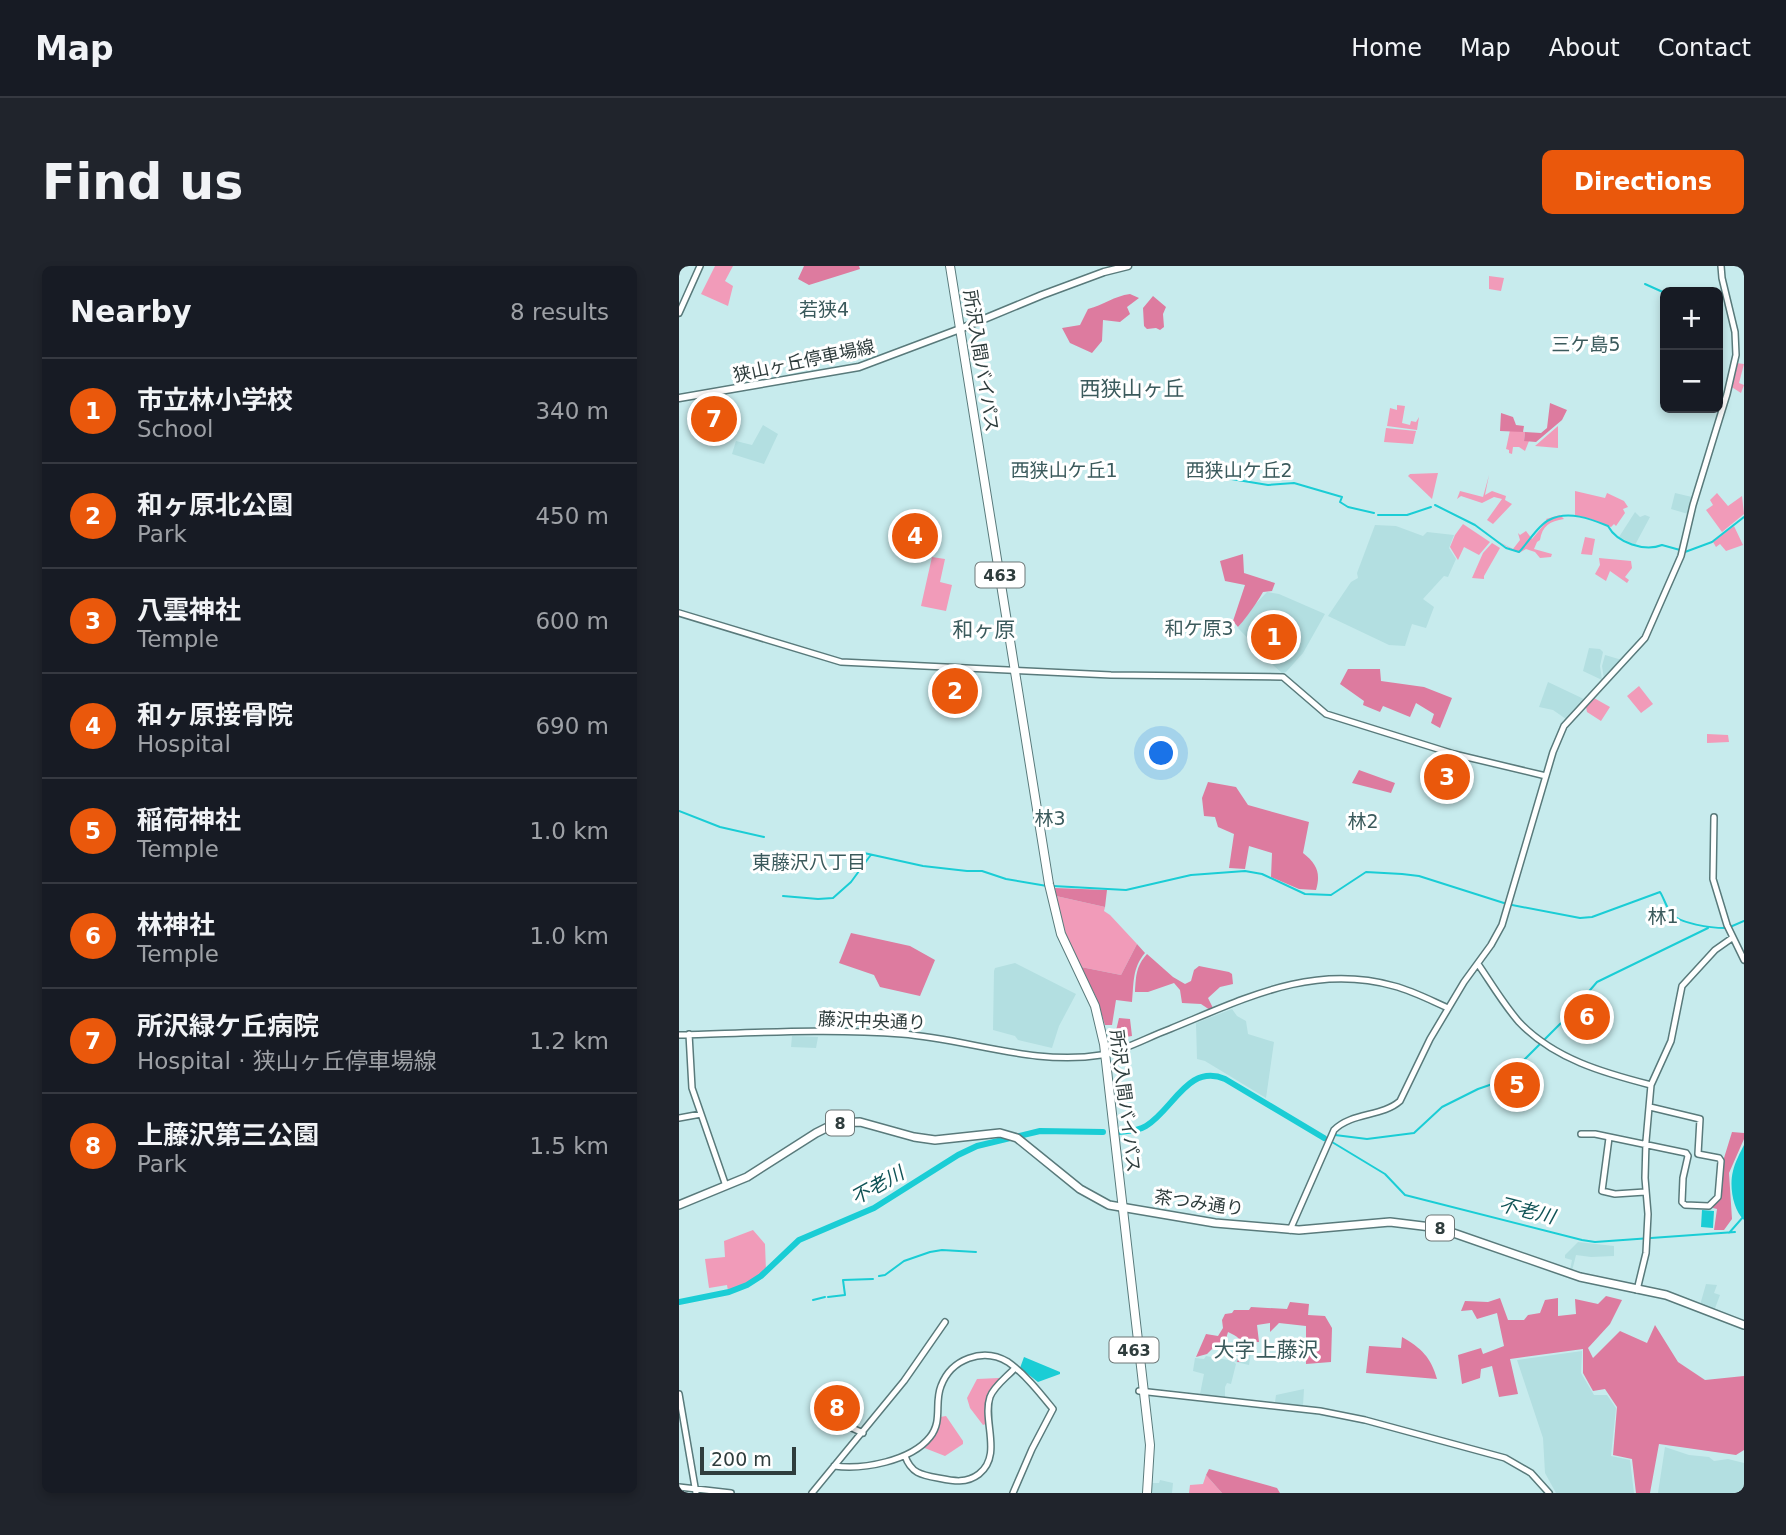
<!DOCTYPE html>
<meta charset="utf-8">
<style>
:root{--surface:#171b24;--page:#20242c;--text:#f1f3f6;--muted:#9ea1a6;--line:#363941;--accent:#ea580c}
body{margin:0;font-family:"DejaVu Sans","Noto Sans JP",sans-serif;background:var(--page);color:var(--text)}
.controls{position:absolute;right:21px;top:21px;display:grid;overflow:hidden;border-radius:10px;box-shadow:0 4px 10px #0003}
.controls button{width:63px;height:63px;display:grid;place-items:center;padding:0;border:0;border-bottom:2px solid var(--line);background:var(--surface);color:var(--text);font:35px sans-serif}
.scale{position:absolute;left:21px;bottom:18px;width:96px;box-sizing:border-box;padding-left:7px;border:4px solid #2f3d3d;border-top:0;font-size:19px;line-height:24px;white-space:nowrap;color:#2f3d3d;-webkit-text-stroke:5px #fff;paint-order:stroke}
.you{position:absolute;left:483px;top:488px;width:24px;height:24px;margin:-18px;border:5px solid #fff;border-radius:50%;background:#1a73e8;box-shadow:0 0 0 10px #1a73e833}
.badge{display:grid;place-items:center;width:46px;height:46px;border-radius:50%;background:var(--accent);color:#fff;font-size:23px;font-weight:700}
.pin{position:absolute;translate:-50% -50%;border:4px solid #fff;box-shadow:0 2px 7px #0006}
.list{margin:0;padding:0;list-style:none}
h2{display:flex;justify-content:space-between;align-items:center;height:91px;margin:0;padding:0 28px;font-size:30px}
h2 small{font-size:23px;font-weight:400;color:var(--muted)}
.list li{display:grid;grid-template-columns:46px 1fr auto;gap:21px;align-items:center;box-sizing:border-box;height:105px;padding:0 28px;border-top:2px solid var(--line)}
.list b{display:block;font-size:26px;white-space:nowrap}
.list p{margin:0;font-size:23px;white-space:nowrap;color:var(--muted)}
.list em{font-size:23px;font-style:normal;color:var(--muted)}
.map{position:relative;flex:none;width:1065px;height:1227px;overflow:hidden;border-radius:10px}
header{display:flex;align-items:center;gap:42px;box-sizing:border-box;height:98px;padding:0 35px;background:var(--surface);border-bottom:2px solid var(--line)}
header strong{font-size:33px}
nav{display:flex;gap:38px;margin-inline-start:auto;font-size:24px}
.intro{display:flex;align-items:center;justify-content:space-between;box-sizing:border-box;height:168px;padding:0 42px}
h1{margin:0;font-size:49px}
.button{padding:18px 32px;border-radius:10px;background:var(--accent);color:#fff;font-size:24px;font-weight:700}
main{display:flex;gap:42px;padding:0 42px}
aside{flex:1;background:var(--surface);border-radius:10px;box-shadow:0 4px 10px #0003}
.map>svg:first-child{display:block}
</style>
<header>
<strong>Map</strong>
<nav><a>Home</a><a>Map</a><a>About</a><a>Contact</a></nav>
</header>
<div class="intro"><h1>Find us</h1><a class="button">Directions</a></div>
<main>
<aside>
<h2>Nearby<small>8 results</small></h2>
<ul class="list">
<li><span class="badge">1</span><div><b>市立林小学校</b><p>School</p></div><em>340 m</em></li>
<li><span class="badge">2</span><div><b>和ヶ原北公園</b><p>Park</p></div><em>450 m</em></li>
<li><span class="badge">3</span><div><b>八雲神社</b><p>Temple</p></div><em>600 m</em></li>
<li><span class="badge">4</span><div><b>和ヶ原接骨院</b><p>Hospital</p></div><em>690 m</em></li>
<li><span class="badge">5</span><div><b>稲荷神社</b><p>Temple</p></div><em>1.0 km</em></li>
<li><span class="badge">6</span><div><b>林神社</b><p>Temple</p></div><em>1.0 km</em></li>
<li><span class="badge">7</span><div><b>所沢緑ケ丘病院</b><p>Hospital · 狭山ヶ丘停車場線</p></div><em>1.2 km</em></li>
<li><span class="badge">8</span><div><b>上藤沢第三公園</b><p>Park</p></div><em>1.5 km</em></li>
</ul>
</aside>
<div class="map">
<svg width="1065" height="1227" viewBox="0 0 1065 1227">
<rect width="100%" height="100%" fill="#c7ebed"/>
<path fill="#b3dfe1" d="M84,159L99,168L85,198L53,188L57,175L73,179Z
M996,227L1013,231L1009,248L992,243Z
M956,246L961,251L966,249L971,251L956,279L940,271Z
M696,259L717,260L744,270L748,266L775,269L770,282L777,293L769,311L765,310L744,333L755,341L747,362L733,358L726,380L710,379L649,350L672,316L679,312L678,307Z
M588,326L600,328L646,348L624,387L607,406L603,407L595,400L559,362L568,347Z
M910,382L921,383L924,386L921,400L923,414L904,405Z
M926,389L943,394L925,413L923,400Z
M869,416L907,434L887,453L874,444L860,441Z
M336,697L397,728L380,760L373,782L339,774L336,770L314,764L315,705L316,702Z
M553,743L558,750L567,755L569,768L595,776L587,832L526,795L518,793L517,757Z
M113,770L139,771L137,782L112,781Z
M899,976L935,980V990L912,991L897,989L893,1005L891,1004L893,994L886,992V989Z
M1027,1018L1038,1019L1035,1027L1041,1029L1035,1045L1021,1039Z
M576,1046L578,1080H573L570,1099L557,1096L552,1091L554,1081L564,1078L562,1069Z
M903,1085L902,1107L915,1129H928L937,1142L932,1190L951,1194L955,1227H877L866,1207L864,1172L838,1094Z
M527,1090L554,1095L557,1098L552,1118L548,1117L546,1121V1131L521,1128L525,1108L514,1105L516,1092L525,1093Z
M625,1123L624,1140L596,1136L597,1129Z
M986,1181L1010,1189L1030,1191L1035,1195L1049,1193L1065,1197V1227H979Z
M481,1214L494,1217L493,1227H472L473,1217H480Z"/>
<path fill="#f19bb9" d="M36,0H54L46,15L54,20L49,40L22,28Z
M810,10L825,12L822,25L810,23Z
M1057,97L1065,98L1060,117L1065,119L1062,127L1051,120Z
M718,139L726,140L723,157L731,159L732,155L737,156L740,151L738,164L708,160L711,142L718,144Z
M879,160V182L856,180Z
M707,162L737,165L734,178L705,176Z
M831,164L846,166L845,175H850L846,185L840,181H834L833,188L830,187V184L827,183Z
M759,207L753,233L729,210L731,208Z
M810,209L806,229L813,225L827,230L826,234L833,238L814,258L808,254L823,233L815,231L803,237L782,230L778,233L781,225L804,231Z
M896,225L926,232L928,227L945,235L949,241L944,243L946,247L937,260L935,258L932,261L912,253L896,250Z
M1038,227L1049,240L1063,230L1065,248L1043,266L1027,244L1034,239L1031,234Z
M881,249L885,253C871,255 863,260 861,274L858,276L855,283L873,288L872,291L861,292L856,286L847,283L840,287L814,273L834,283L841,274L839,267L841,269L847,265L853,273L868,255L867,253Z
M784,258L811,276L800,289L785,281L779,294L771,281L776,269Z
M1055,260L1064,279L1047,285L1041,278L1037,281L1034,276Z
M906,271L916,273L913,289L902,288Z
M813,277L821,282L805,310V313L793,312L804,287Z
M253,291L266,293L261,316L273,319L267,345L242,340Z
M920,292L952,295L953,302L946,311L950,314L948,317L931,305L927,315L916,308L921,299Z
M960,420L974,438L962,447L948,430Z
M915,432L931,441L922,455L908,446L907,441Z
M1028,468L1049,469L1050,476L1028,477Z
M377,630L426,641L425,645L431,649L458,678L442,709L402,701L387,669Z
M74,964L86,978L87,1005L67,1019L49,1025L48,1019L30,1022L26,993L46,991L45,975Z
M320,1112L322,1115L312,1126L309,1157L304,1159L291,1142L288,1132L298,1113Z
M168,1124L178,1132L160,1153L144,1145L156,1132Z
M267,1150L284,1175V1178L266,1190L243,1181L261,1151Z
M527,1209L543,1227H510L511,1219L524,1218Z"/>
<path fill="#dd7b9f" d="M125,0H180L181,3L130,19L119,13Z
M451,28L460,32L448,41L451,48L441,56L424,54L423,75L413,87L391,77L383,62L401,59L409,43C425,39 435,30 451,28Z
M474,30L487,41L484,48L485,61L481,64L477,62L468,63L465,60L464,42Z
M871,137L888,144L883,154L857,176L845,175L846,166L862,167L868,162Z
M822,147L834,151L837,159L845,160L844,166L821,165Z
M564,288L565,307L596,317L593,325L584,326C579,335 566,354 559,361L554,355L566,319L546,315L541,295Z
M669,403H701L702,415L745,421L773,432L761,462L752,457L755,448L737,437L731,451L704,440L701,446L684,439L685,435L661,418Z
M680,504L716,517L712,527L673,517Z
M529,516L557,521L569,539L630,556L624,587C638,598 642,607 637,624L620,623L592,611L593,587L570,580L566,603L550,602L555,568L539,561L536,551L525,550L523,532Z
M376,622L428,624L426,641L377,630Z
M172,667L231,680L256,694L241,730L201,721L195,709L160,697Z
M458,678L466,687C453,702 455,718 453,736L437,734L433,759H426L417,731L402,701L442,709Z
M468,688L494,711L506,718L512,715L515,704L520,700L550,706L553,708L554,718L541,721L529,732L534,742L531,744L522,738L503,737L501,724L495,717L469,726H456C457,710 457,700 468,688Z
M440,752L451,753L453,770L435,773Z
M1053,866L1065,867V873L1050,907L1053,953L1045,964H1035L1038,943L1030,941L1041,932L1045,892Z
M927,1030L943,1034L931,1058L909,1082L914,1092L941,1065L968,1077L976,1059L999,1096L1026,1114L1065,1110V1184L1057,1189L980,1178L971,1227H957L953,1193L934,1189L938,1141L926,1123L914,1125L904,1107V1083L831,1093L839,1128L820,1131L813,1100L802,1103L801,1112L783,1118L779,1089L802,1082L804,1088L825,1080L818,1047L798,1053L793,1044L782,1045L786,1035L809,1036L821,1032L829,1054H845L849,1049L861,1047L866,1034L879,1032V1050L897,1048L896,1033L919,1038Z
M611,1036L630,1038L629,1049L646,1050L653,1062L652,1096L627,1098V1060L600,1057L591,1066V1057L578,1059L580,1076H573L563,1096H558C564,1079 567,1074 549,1066L544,1083H533L528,1088L517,1091L527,1068L539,1070L544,1062L543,1054L546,1048L553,1047L555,1044H570L572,1041L608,1043Z
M723,1071C742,1082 752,1091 758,1113L687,1107L690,1080L722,1082Z
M530,1203L598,1222L601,1227H543L527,1209Z"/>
<path fill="#1acdd5" d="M1065,879V954C1054,944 1050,920 1054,905C1056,896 1061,887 1065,879Z
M1023,944L1035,945L1034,962L1022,961Z
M345,1091L381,1106V1108L359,1116L341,1102Z"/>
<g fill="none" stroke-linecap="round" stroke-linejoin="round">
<path stroke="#1acdd5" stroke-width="2" d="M966,18L986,27
M528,209L589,219L615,217L663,231L661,236L669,241L695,247
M756,239L796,259L827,282L840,286C849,277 859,259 870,254C889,244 912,253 929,260C938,277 966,286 983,279L1001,284
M699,249H728L752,241
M1006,286L1033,276L1065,251
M0,545L41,561L85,571
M185,587L244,600L288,605H303L327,613L368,620
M374,620L447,624L512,609L566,605L583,608L626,628L652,629L687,606L723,608L740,610L828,638L901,652L913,651L981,626C985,632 987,641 992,647C1000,658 1033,662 1046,662
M104,630L139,633L154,632L172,616L191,590
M1051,661L1065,655
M656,869L688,873L735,867L763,841L799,823L825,814L888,751L918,716L1029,662
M653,876L706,908L726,929L903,974L916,976L1056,966
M1050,967L1065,950
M200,1010L206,1009L225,995L251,986L263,984L297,986
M149,1031L166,1029L164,1014L194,1013
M134,1034L146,1031"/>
<path stroke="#1acdd5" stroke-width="6" d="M440,866C449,865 459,865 467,860C494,844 509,797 546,813L645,872
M0,1036L50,1026L68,1019L82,1010L120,974L195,942L279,889L298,880L361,865L424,866"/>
<defs>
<path id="tertiary" d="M0,47L21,0
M0,347L162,396L432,409L604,411L647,448L775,488L867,510
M1035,551L1034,613L1048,659L1065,694
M799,698C812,717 825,739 840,756C875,793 925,807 972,819
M10,768L13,822L47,920
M0,769C73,767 149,762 223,768C289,773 355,800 422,789C445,785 469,771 491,763C565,733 633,697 715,720C734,725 751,734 769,742
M0,852L22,848
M902,868H916L1007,887L1009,890L1004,912L1003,936L1006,939L1030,940L1039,931L1042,895L1040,892L1019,888L1021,853L971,841
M930,872L923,925L936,928L966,926
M611,964L655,864C673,846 703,851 721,835L751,773L785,716L812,679L823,659L874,486L885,460L966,372L1002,290L1014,239L1048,128L1057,89L1056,66L1043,12L1042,0
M958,1024L967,987L969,948L966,912L967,875L972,819L992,775L1003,720L1036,684L1053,672
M460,1125L641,1145L686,1154L826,1192L852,1207L870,1227
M0,1128L17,1227
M142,1145L151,1152L184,1167
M226,1190C232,1207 242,1209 259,1212C274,1215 287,1218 300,1208C324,1189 303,1155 311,1131C315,1120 328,1111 336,1102
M155,1200C184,1204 232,1195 251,1171C264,1155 255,1137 262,1120C272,1093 304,1081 329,1096C346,1108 361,1127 374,1143L353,1183L334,1227
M0,1221L52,1227
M133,1227L225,1115L266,1056"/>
<path id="secondary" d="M0,132L180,101L281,63L363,29L425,6L449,0"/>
<path id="primary" d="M0,939L68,911L137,867L157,857L181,856L235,871L256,874L321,867L338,872L401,923L430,939L536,957L620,964L711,956L760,962L901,1011L987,1029L1065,1059"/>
<path id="trunk" d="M271,0L370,618L382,668L416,740L425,778L471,1179L468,1227"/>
</defs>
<use href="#tertiary" stroke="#597a7b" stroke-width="8"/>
<use href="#secondary" stroke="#597a7b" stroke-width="9"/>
<use href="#primary" stroke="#597a7b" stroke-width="10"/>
<use href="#trunk" stroke="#597a7b" stroke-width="10"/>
<use href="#tertiary" stroke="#fff" stroke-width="5"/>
<use href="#secondary" stroke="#fff" stroke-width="6"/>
<use href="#primary" stroke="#fff" stroke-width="7"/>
<use href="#trunk" stroke="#fff" stroke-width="8"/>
</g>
<g text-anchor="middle" stroke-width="6" stroke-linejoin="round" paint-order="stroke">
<g fill="#fff" stroke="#6d7777" stroke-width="2">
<rect x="296.5" y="296.5" width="49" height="25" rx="5"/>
<rect x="147" y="844.5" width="28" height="25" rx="5"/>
<rect x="747" y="949.5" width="28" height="25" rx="5"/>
<rect x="430.5" y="1071.5" width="49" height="25" rx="5"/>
</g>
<g font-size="16" font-weight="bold" fill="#2f3d3d">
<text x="321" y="315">463</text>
<text x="161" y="863">8</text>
<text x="761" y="968">8</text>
<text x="455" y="1090">463</text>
</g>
<g font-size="18" fill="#2f3d3d" stroke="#fff">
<text transform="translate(125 95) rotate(-12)" y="6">狭山ヶ丘停車場線</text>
<text transform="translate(302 95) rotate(81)" y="6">所沢入間バイパス</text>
<text transform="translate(193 755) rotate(2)" y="6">藤沢中央通り</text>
<text transform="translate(446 835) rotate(83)" y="6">所沢入間バイパス</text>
<text transform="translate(520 937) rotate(8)" y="6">茶つみ通り</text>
</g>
<g font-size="19" fill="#3b5a5c" stroke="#fff">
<text x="145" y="50">若狭4</text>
<text x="907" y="85">三ケ島5</text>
<text x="385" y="211">西狭山ケ丘1</text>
<text x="560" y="211">西狭山ケ丘2</text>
<text x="520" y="369">和ケ原3</text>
<text x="371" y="559">林3</text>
<text x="684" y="562">林2</text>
<text x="130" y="603">東藤沢八丁目</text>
<text x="984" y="657">林1</text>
</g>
<g font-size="19" font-style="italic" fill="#115457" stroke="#fff">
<text transform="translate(198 919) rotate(-29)" y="7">不老川</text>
<text transform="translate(848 944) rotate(14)" y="7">不老川</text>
</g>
<g font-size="21" fill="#3b5a5c" stroke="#fff">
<text x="453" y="130">西狭山ヶ丘</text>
<text x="305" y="371">和ヶ原</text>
<text x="587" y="1091">大字上藤沢</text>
</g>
</g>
</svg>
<div class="controls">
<button>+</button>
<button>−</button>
</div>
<div class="scale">200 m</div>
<div class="you"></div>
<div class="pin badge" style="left:595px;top:371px">1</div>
<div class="pin badge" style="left:276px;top:425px">2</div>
<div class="pin badge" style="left:768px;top:511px">3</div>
<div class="pin badge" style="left:236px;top:270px">4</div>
<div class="pin badge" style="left:838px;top:819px">5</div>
<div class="pin badge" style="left:908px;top:751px">6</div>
<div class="pin badge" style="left:35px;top:153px">7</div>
<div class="pin badge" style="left:158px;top:1142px">8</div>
</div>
</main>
